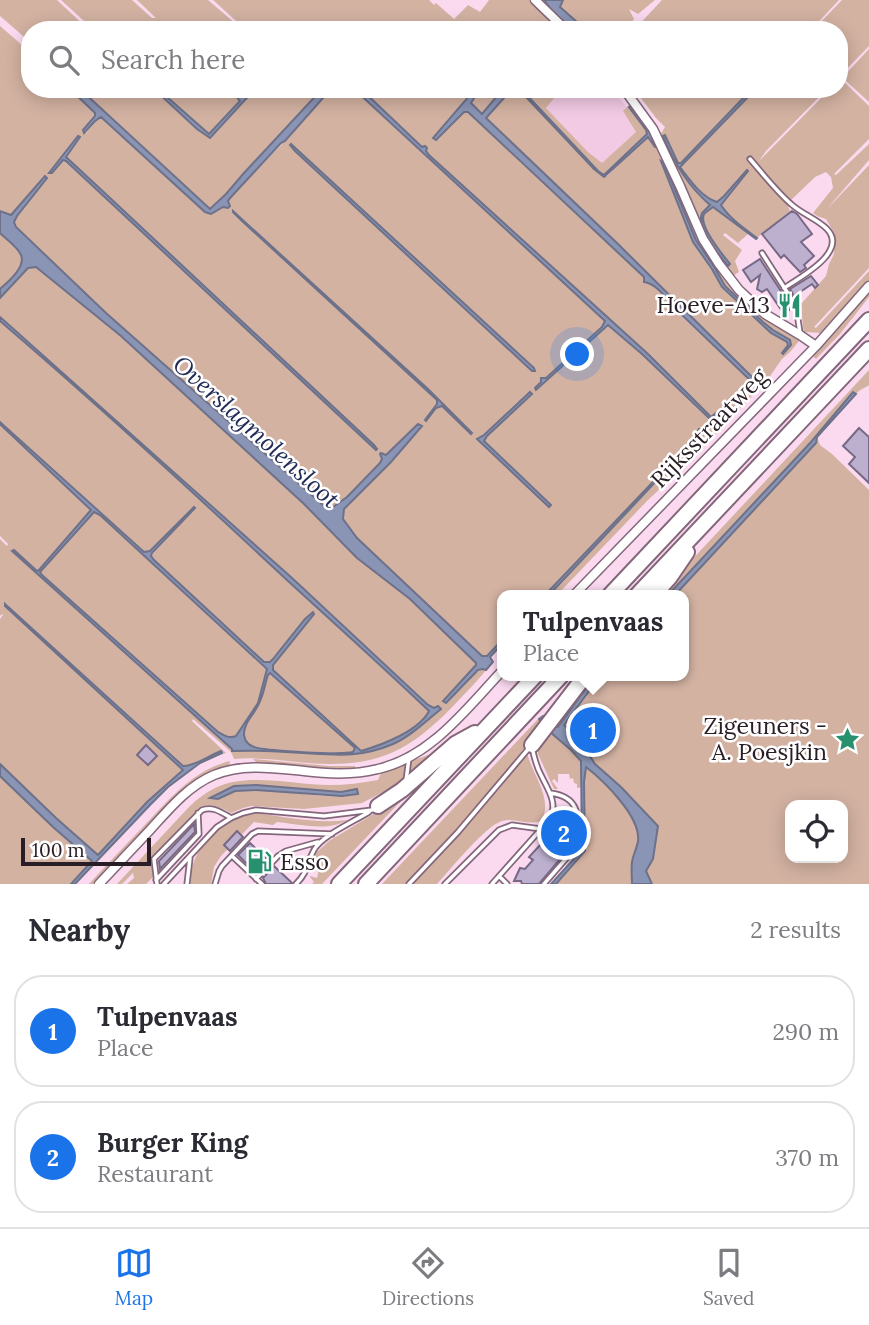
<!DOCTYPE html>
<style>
:root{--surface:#fff;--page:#f2f2f3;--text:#2b2b33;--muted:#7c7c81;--line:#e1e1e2;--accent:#1a73e8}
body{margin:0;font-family:Lora,serif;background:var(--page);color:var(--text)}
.controls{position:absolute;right:21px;bottom:21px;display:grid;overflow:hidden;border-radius:14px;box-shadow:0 4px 18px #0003}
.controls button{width:63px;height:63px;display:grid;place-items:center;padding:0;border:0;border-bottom:2px solid var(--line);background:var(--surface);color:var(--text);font:35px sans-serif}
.scale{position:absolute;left:21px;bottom:18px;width:130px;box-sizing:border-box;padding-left:7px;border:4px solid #2a1e26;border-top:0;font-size:19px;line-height:24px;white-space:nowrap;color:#2a1e26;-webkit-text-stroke:5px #fff;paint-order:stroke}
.you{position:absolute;left:578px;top:355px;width:24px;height:24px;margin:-18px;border:5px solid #fff;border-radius:50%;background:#1a73e8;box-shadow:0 0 0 10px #1a73e833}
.badge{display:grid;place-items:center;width:46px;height:46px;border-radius:50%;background:var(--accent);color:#fff;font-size:23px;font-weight:700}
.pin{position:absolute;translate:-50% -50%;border:4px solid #fff;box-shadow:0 2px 7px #0006}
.popup{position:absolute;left:497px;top:590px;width:192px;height:91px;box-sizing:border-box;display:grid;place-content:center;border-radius:14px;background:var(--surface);filter:drop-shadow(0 2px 5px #0005);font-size:23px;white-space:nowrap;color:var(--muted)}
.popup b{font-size:26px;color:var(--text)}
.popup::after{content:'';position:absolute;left:50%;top:100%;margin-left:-14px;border:14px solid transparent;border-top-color:var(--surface)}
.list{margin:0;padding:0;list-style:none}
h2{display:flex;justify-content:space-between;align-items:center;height:91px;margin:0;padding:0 28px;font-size:30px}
h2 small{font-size:23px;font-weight:400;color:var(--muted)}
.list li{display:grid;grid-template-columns:46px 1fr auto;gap:21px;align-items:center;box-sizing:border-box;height:112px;margin:0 14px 14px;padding:0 14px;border:2px solid var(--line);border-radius:28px}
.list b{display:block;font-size:26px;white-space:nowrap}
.list p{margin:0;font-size:23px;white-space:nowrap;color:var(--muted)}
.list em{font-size:23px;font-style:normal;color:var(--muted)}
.icon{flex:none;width:38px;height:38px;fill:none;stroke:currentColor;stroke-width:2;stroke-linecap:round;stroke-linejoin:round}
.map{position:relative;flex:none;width:869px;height:884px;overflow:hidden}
.search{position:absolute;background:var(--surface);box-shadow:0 4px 18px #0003;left:21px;right:21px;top:21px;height:77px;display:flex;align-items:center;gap:18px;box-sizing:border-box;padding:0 24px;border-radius:28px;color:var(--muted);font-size:26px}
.sheet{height:343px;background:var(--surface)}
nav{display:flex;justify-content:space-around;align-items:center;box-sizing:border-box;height:98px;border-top:2px solid var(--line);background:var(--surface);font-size:19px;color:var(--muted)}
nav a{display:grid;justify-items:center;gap:4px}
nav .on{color:var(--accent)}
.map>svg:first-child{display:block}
</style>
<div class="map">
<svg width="869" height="884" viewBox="0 0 869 884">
<rect width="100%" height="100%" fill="#fbdaf0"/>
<path fill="#f2cae4" d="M548,89H602L616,93L626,107L627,108L623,112L637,131L602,163L588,152L546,108L555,97Z"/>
<path fill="#d3b2a2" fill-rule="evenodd" d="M0,0H57L89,30H30V42L0,16Z
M61,0H132L152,18H156L137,0H208L243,30H169L163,25L161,26L164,30H94Z
M213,0H429L434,5L436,3L454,19L468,5L480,12L489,0H532L562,30H466L458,23L456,25L461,30H246Z
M555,0H655L638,14L629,9L634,19L626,30H586L570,18Z
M662,0H839L811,30H634Z
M842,0H869V46L839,77V30H813Z
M0,26L30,52V89H70L95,114L83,130L86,133L95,121L101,117L205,212L211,214L223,207L228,208L230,206L228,201L231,197L287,139L331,89H354L605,321L602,327L545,378L542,377L536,390L603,328L610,325L642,354L711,420L751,387L754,381L618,244L485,118L512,89H523L524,95L594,169L600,175L607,176L648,136L655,147H656L642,120L647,135L605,175L598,171L524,90L548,89L555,97L546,108L588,152L602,163L636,132L623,111L630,104L644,119L661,157L665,160L695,227L737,291L797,338L799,341L790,352L782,359L768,379L695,456L647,501L557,595H549L693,442L700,431L699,429L692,441L545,595H502V640L487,656H482L357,538L343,519L344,510L391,462L422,426L385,455L381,453L380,454L382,459L380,463L347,497L334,507L323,505L106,313L16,227L14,222L17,216L47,178L46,176L11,215L0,211ZM78,136L75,145L66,158L109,197L377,449L66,160L61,162L52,173H49ZM661,164L674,186L696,240L715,268L725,286L773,330L786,337L791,345L783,354L782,352L788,344L787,342L771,333L722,287L712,269L693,242L671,184ZM233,212L243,219L428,389L472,433L466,430L442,406L436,408L426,420L437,403V401ZM493,430L484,441L550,505L549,506L484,446L479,438Z
M869,49V102L845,80L844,76Z
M842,80L869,106V139L834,174L836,175L869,144V160L826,210L869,165V268L814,327L816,328L869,271V280L821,333L804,332L803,327L801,304L826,276L829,264L834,254L835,234L826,219L817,216L813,213L833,188L831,177L826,172L815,177L787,204L790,211L757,238C745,229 729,218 721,205L748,171C736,180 729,193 717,202C701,197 690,180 680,167L750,95L749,93L681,163H678L665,136H663C674,164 688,186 711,205L703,212L704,230L730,264C723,254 698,226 704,214C706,210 710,209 713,207L748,234L738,243L725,233L723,235L742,250L735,261L739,272L731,277L708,244L659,137L665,127L656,118L634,89H827L766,151L759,161L830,89H839V81Z
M80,89H154L197,129L210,138L255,89H322L244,173L226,194L210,209Z
M158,89H230L240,101L209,134Z
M361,89H475L434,138L436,140L464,111L468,112L644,277V282C657,284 673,303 680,315L751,381L750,385L711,417L648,354L429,155L426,151L427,148L422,147Z
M479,89H503L482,114L471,102Z
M0,233C6,239 18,247 21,255C26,267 8,282 0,289Z
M32,267H36L51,278L121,336L303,503L357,558L410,599L476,663V665L461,689C468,682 476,668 486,670C478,681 467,691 457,702C419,742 389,764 331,764C298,764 267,756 234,759L231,752L193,719L192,721L226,753L219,755L221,753L220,751L185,767L8,606H5L183,771L147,802L98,855L56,818L0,764V619L3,615L2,614L0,616V539L7,546L8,544L0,536V424L90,506L91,510L39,570L37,571L13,550L232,749L233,751C256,750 279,751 303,753C337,755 360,758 393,744C411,736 426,721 440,709L428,705L292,578L0,317V298L28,268Z
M869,292V297L840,334L816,359L811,355Z
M0,321C146,446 288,579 429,711C419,730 381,745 361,751L274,670L273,665L314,614L312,612L273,659L270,662H264L154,560L151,556L195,508L192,509L150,551L144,552L0,422Z
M869,370V385C866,388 861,388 856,394L853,392L811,442L668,595H659Z
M817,437L820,445L832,454L869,490V884H553L583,850V769L585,757L561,729L598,676H684V595H671ZM790,805H843V858H790Z
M93,512H95L100,515L267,670L258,703L236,736C229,739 223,735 218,732L42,575L40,572Z
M269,673L355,748L353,752C341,755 256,750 248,744C243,740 244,734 244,729C256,712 263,694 268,674Z
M538,719L542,725L489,794L405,884H382Z
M546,729L571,750L581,761L582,787L577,788V784L574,783L573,778L570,779L569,774H558V783L554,779L552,781L558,789H554L538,754V747Z
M440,751L389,789L362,803L304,809L251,806L243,808L231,813C221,808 211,802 200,807L153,856L152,860L153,877L146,884H127L134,878L133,873L122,884H117L189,807C197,799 205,793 215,788C247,772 295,785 329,785C346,785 362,783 378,780L382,771ZM256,785L341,792L357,789V794C319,802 277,785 238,791C231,792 224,796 218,799L234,786Z
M527,753C533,776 554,800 541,821C527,826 514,817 502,821C485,826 450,870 437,884H412L499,789Z
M253,759L329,766H355V768L329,769L257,763Z
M230,761L229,766L208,774L184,789L93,884H89C106,866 123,847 141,829C167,802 192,770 230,761Z
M0,776L53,827L93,861L71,884H0Z
M420,781L322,884H312L314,882L310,877V876L317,878L321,861L314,860L317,852L329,841L380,810Z
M256,813C286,817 317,824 347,820C329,832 298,824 277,822L273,825L254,822L221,856L214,867L211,884H190C190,847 221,819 256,813Z"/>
<path fill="#8a94b4" stroke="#6d7189" stroke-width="2" fill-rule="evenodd" d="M544,0H563L560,7L586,30H572L555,15Z
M70,89H80L210,209L226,194L244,173L322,89H331L285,141L281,143L231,197L228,201L230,206L228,208L223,207L211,214L205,212L101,117L95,121L84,133L83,130L95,116V113Z
M154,89H158L209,134L240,101L230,89H233L242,97H244L252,89H255L210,138L197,129Z
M354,89H361L422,147L425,146L427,148L426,151L429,155L648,354L711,417L750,385L751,381L684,317C671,307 660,284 644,282V277L468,112H464L436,140L433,138L475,89L479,90L471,103L482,114L503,89H512L486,118L618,244L751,376L754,380L753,384L711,420L642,354L608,325L536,390L535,388L541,382V378H546L602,327L605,321Z
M523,89H525L526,94L598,171L604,175L647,134L646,130L629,107L631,106L648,129L656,147H655L648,137L604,177L594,169L524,95L522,90Z
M749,92L751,94L680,167C690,180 701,197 717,202L724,196L747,170L748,171L721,205C729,218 745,229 757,238L756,239L713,207C713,207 705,213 704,214C698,226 723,255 730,264L728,266C719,255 696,228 702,213C703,212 709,206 710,205C688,186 674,164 663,136L665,135L678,163H681Z
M78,136L80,137L66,157L109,197L374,445L377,449L376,450L66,161L63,160L52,173H49Z
M291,144L534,368L535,371H532L295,151L290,145Z
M661,161L664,163L696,240L715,268L725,286L763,322L773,330L790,340L791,345L783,354L782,353L788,345L787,342L771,333L722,287L712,269L693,242Z
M45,176L47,178L17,216L14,222L16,227L106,313L323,505L333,507L347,497L380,463L382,459L380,454L381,453L386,455L418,424L422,426L391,462L344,509L343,519L357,538L482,656H487L502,640V644L490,657L493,662L486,670L483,669L478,670L446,703L443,701L476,665V663L410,599L357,558L303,503L121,336L36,267L28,268L0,298V289C8,282 26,267 21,255C18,247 6,239 0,233V211L11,215Z
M233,211L428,389L472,433L471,434L442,406L436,408L426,421L425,420L437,404V400L241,220L233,212Z
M0,317L292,578L428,705L434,708L438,706L441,709C426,721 411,736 393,744C360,758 337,755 303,753C279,751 256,750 232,751V749L12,551L14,550L37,571L39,570L91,510L0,424V422L144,552L150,551L194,507L195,508L152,553L151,556L154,560L264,662H270L273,659L305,619L313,612L314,614L273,665V670L361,751C382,745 419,731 429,711C383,667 335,624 288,581C194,493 98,405 0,321ZM94,512L100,515L267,669L258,703L236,736C229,739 223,735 218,732L42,575L40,572ZM270,673L355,748L353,752C342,755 265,751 254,747C248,745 245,742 244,735C243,723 256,713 260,701C264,693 265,683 268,675Z
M530,392L532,394L487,436L484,441L551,505L549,507L477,439L484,435Z
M853,392L856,394L817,437L816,443L675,595H668L811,442Z
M699,429L701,430L693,442L549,595H545L692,441Z
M5,604L183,766C193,767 210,755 221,751L222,753L200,763L168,787L150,805L75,884H71L92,861L53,827L0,776V764L56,818L98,855L147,802L183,770L5,606Z
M595,676H600L564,725L577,736L595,764L621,787L658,826L653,859L646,871L652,884H632C632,877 631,869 632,862C633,855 637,848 638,841C641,817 604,781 586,767L584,782L585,851L556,884H551L582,850L581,761L571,750L542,725L539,719L543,716L553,726L558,727Z
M256,785L341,792L357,789L358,794L342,796L256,790L235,791L218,799L210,798L234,786Z"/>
<path fill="#bdb0cf" stroke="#766986" stroke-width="2" d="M792,211L797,214L812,234L801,242L814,256L804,265L806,268L800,272L784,255L781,258L762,234Z
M760,259L792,308L784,314L767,289L762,292L757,289L760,275L751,282L743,270Z
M811,276L818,285L815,288L812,284L794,296L790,289Z
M859,428L869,437V483L849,464L855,457L843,446Z
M146,745L157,756L148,765L137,755Z
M569,809L572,825L567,841L572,845L539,884H522L521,881H514L520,868L525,869L533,860L529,857L541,844L543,845Z
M194,824L195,832L160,869L159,861Z
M237,831L243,837L230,851L224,845Z
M250,843L268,860L256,873L238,855Z
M274,866L292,883V884H266L263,878Z"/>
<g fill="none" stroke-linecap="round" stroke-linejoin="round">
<defs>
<path id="service" d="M750,159C763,174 776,191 791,204C802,214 817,219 827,229C849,252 799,278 784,288
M762,253L796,306L800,333
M406,781L409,758
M232,856L262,884
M499,876L507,884
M256,879L278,856L286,851L318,842
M156,880L199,834L198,813
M157,884L154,859L202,810C213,806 221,812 231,818
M164,884L217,827L231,818L243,813L256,810L324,816L372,810
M187,884L190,858
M215,884L219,871L222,866L252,834L258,831L332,834
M296,884C309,871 306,864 314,850C321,836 355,821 369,812
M409,884L458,832L530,747
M445,884L499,830L512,825L541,829
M492,884L551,818C557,801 548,790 541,775C536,766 534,757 532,747
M544,884L577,846C578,820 583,797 550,793"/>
<path id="minor" d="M535,0L566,30
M624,89L653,129L680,186L703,239L719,264L739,290L765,314L800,335L816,346
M574,595L816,346L869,286
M99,884C116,866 133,848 150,830C169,809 188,786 214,775C243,763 274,768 304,771C328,774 355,775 378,769C431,757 467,708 502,671"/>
<path id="motorway" d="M610,595L869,320
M637,595L869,349
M654,595L670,577L687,552
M532,745L585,676
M378,806L402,790L455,744L475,733
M339,884L535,676
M366,884L561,676"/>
</defs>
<use href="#service" stroke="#84677b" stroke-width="7"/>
<use href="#minor" stroke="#84677b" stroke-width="11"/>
<use href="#motorway" stroke="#84677b" stroke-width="18"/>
<use href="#service" stroke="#fff" stroke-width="3.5"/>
<use href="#minor" stroke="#fff" stroke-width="8"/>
<use href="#motorway" stroke="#fff" stroke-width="14"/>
</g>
<defs>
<symbol id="restaurant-bare" viewBox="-9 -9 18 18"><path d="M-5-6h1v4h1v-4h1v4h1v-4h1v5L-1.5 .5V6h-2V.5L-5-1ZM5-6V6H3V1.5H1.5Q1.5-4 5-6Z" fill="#26906f" stroke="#fff" stroke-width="2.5" paint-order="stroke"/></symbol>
<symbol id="sight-bare" viewBox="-9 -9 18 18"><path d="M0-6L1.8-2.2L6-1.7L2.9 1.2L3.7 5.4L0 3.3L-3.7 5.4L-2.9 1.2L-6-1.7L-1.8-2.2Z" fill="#26906f" stroke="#fff" stroke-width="2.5" paint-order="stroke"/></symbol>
<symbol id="fuel-bare" viewBox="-9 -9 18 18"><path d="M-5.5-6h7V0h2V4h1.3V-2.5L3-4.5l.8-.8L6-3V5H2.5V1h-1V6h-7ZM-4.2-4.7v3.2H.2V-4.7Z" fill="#26906f" stroke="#fff" stroke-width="2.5" paint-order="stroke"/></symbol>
</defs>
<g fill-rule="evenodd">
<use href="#restaurant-bare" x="772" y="288" width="35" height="35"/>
<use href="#sight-bare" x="830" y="722" width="35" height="35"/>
<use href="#fuel-bare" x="242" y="844" width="35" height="35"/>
</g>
<g text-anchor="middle" stroke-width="5" stroke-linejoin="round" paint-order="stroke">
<g font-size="23" fill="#2a1e26" stroke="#fff" text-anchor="end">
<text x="770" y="313">Hoeve-A13</text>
<text x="827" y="734">Zigeuners -<tspan x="827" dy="26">A. Poesjkin</tspan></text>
<text x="280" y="870" text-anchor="start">Esso</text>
</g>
<g font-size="23" fill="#2a1e26" stroke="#fff">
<text transform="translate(709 428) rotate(-46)" y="8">Rijksstraatweg</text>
</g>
<g font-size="24" font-style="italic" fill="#212d57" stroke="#fff">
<text transform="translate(256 432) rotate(42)" y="8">Overslagmolensloot</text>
</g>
</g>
</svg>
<div class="controls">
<button><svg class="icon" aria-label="locate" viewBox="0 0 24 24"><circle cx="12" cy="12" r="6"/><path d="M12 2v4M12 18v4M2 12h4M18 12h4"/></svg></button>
</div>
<div class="scale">100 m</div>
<div class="you"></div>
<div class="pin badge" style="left:593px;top:730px">1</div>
<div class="popup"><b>Tulpenvaas</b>Place</div>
<div class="pin badge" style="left:564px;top:833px">2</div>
<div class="search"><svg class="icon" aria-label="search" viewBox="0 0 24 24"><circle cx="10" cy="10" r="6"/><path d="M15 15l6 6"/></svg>Search here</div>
</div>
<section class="sheet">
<h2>Nearby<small>2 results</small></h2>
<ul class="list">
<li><span class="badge">1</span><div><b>Tulpenvaas</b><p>Place</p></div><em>290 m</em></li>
<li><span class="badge">2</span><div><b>Burger King</b><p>Restaurant</p></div><em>370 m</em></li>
</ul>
</section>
<nav>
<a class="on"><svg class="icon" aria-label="map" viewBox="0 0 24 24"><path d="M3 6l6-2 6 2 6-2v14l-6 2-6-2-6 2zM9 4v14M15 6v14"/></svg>Map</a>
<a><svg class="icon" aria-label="directions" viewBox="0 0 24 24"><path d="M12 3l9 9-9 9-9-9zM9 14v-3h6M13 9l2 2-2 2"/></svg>Directions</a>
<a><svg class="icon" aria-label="saved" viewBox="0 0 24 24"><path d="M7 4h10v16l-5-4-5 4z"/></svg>Saved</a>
</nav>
